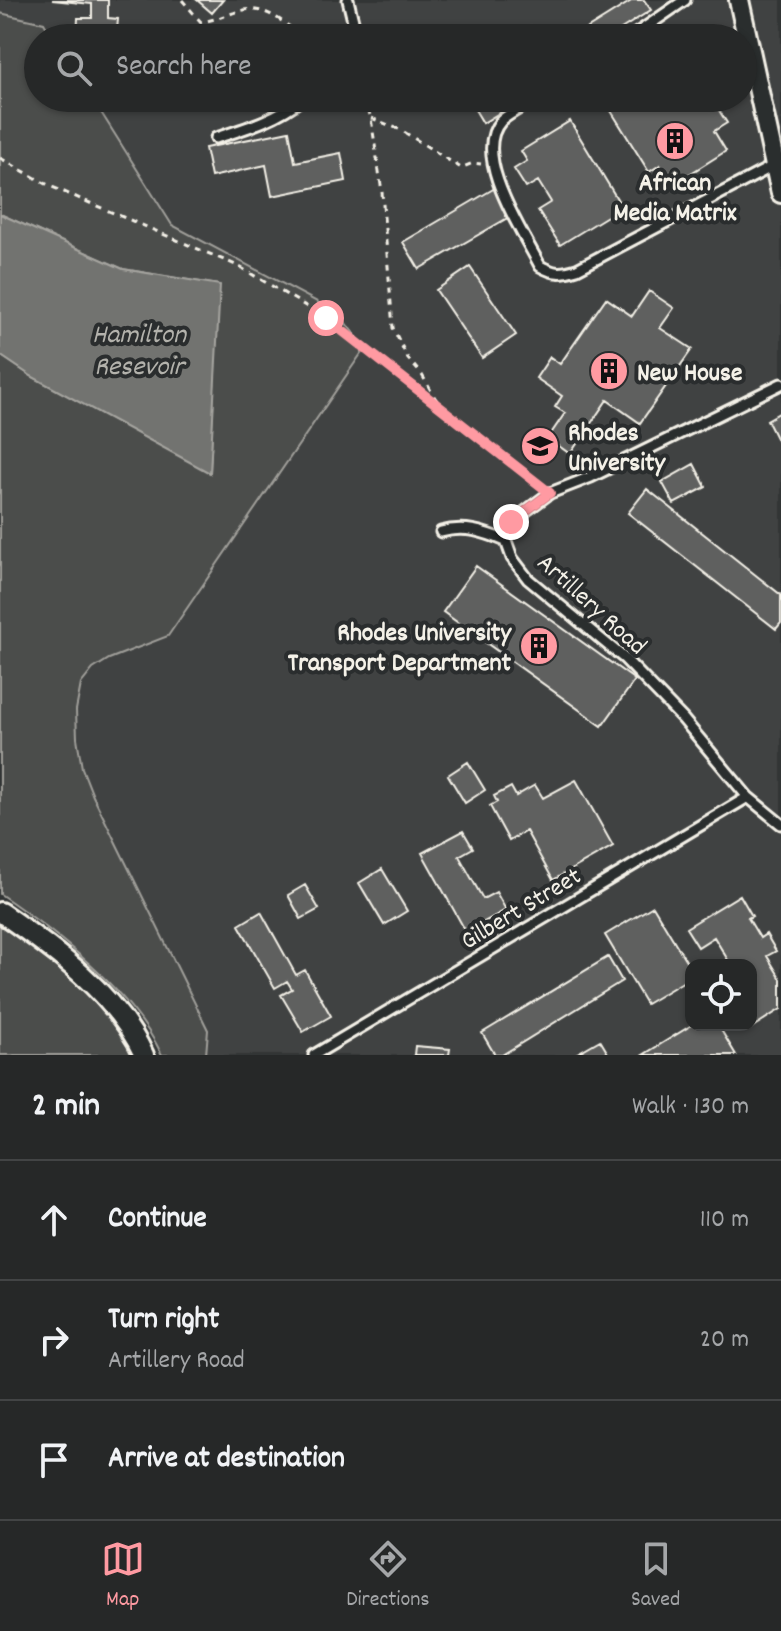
<!DOCTYPE html>
<meta charset="utf-8">
<style>
:root{--surface:#262828;--page:#2e3030;--text:#f1f3f6;--muted:#a4a6a8;--line:#424445;--accent:#ff9aa2}
body{margin:0;font-family:Dekko,sans-serif;background:var(--page);color:var(--text)}
.controls{position:absolute;right:24px;bottom:24px;display:grid;overflow:hidden;border-radius:16px;box-shadow:0 2px 6px #0004}
.controls button{width:72px;height:72px;display:grid;place-items:center;padding:0;border:0;border-bottom:2px solid var(--line);background:var(--surface);color:var(--text);font:40px sans-serif}
.stop{position:absolute;width:24px;height:24px;margin:-18px;border:6px solid #ff9aa2;border-radius:50%;background:#fff}
.stop.end{background:#ff9aa2;border-color:#fff;box-shadow:0 2px 8px #0008}
.list{margin:0;padding:0;list-style:none}
h2{display:flex;justify-content:space-between;align-items:center;height:104px;margin:0;padding:0 32px;font-size:34px}
h2 small{font-size:26px;font-weight:400;color:var(--muted)}
.list li{display:grid;grid-template-columns:52px 1fr auto;gap:24px;align-items:center;box-sizing:border-box;height:120px;padding:0 32px;border-top:2px solid var(--line)}
.list b{display:block;font-size:30px;white-space:nowrap}
.list p{margin:0;font-size:26px;white-space:nowrap;color:var(--muted)}
.list em{font-size:26px;font-style:normal;color:var(--muted)}
.icon{flex:none;width:44px;height:44px;fill:none;stroke:currentColor;stroke-width:2;stroke-linecap:round;stroke-linejoin:round}
.map{position:relative;flex:none;width:781px;height:1055px;overflow:hidden}
.search{position:absolute;background:var(--surface);box-shadow:0 2px 6px #0004;left:24px;right:24px;top:24px;height:88px;display:flex;align-items:center;gap:20px;box-sizing:border-box;padding:0 28px;border-radius:44px;color:var(--muted);font-size:30px}
.sheet{height:464px;background:var(--surface)}
nav{display:flex;justify-content:space-around;align-items:center;box-sizing:border-box;height:112px;border-top:2px solid var(--line);background:var(--surface);font-size:22px;color:var(--muted)}
nav a{display:grid;justify-items:center;gap:4px}
nav .on{color:var(--accent)}
.map>svg:first-child{display:block}
</style>
<div class="map">
<svg width="781" height="1055" viewBox="0 0 781 1055">
<rect width="100%" height="100%" fill="#323535"/>
<filter id="ink" filterUnits="userSpaceOnUse"><feTurbulence type="fractalNoise" baseFrequency=".0125" numOctaves="2"/><feDisplacementMap in="SourceGraphic" scale="16" xChannelSelector="R" yChannelSelector="G"/><feConvolveMatrix kernelMatrix="1 2 1 2 8 2 1 2 1" color-interpolation-filters="sRGB"/></filter>
<g filter="url(#ink)">
<path fill="#404242" fill-rule="evenodd" d="M0,0H781V1055H206L208,1030L93,796L82,768L77,738L76,710L81,684L93,669L109,659L169,635L338,313L172,225L92,98H743V38H53L44,23L0,13ZM691,965H751V1025H691Z"/>
<path fill="#4b4d4c" stroke="#a09f9a" stroke-width="2" d="M0,13L44,23L53,38H38V98H92L172,225L338,313L365,348L168,636L109,659L93,669L81,684L76,710L77,738L82,768L93,796L208,1030L206,1055H162C132,992 57,933 0,894V355L31,376L210,472L219,285L123,269L0,214Z
M0,925L62,971L107,1012L135,1055H0Z"/>
<path fill="#727370" stroke="#a6a5a0" stroke-width="2" d="M0,214L123,269L220,285L210,473L31,376L0,355Z"/>
<path fill="#5f605f" stroke="#f4f1e8" stroke-width="2" d="M52,0H108V18L118,19L117,30L146,31V38H77L78,18H92V4Z
M197,0H223L212,13Z
M633,0H644L651,10L607,38H572Z
M530,26L538,38H511Z
M668,29L673,38H654Z
M468,98H523L483,123Z
M603,98H711L727,123L714,131L726,151L672,185L660,165L649,172Z
M570,121L622,207L560,245L538,210L551,202L538,181L526,188L514,169L527,161L521,151Z
M289,131L295,162L341,153L346,181L272,196L266,165L211,177L205,148Z
M495,188L511,216L419,269L403,242Z
M470,267L516,335L482,358L436,290Z
M649,291L674,308L660,328L692,349L640,423L607,400L570,454L548,438L565,413L555,407L562,396L536,378L550,357L560,364L606,298L632,316Z
M781,412V448L767,420Z
M694,464L706,487L674,504L662,482Z
M647,489L781,595V623L776,629L628,513Z
M476,566L635,680L602,726L443,612Z
M468,762L485,790L465,803L448,775Z
M576,780L613,846L553,880L526,831L509,841L490,806L497,802L494,796L511,787L516,796L535,785L543,798Z
M463,831L473,848L459,856L483,899L496,892L506,910L466,932L422,853Z
M382,869L407,911L384,925L359,883Z
M305,885L319,909L301,919L288,895Z
M740,895L752,916L748,918L760,938L766,934L776,951L767,956L781,979V1009L751,1028V965H731L714,937L698,947L686,928Z
M653,906L691,969V977L646,1004L605,935Z
M261,912L296,975L305,970L331,1016L303,1032L281,995L292,989L287,981L275,988L239,925Z
M608,957L622,981L502,1055H495L482,1033Z
M692,1025H718L736,1055H643Z
M600,1040L609,1055H574Z
M415,1046L450,1049L449,1055H414Z"/>
<g fill="none" stroke-linecap="round" stroke-linejoin="round">
<defs>
<path id="service" d="M348,0L354,25L352,38
M630,38L685,0
M538,98C527,105 510,112 501,121C470,155 524,234 540,266C554,274 561,274 577,269L773,166
M216,138C247,128 277,119 303,98
M781,384L591,477L550,493L511,522L506,532V541L512,558L528,579L625,659L683,719L748,797L781,824
M441,532C464,525 484,532 506,541
M314,1055L748,797"/>
<path id="minor" d="M739,0L781,193
M0,912C54,949 116,994 144,1055"/>
</defs>
<use href="#service" stroke="#f4f1e8" stroke-width="15"/>
<use href="#minor" stroke="#f4f1e8" stroke-width="24"/>
<path stroke="#f4f1e8" stroke-width="3" stroke-dasharray="6 6" stroke-linecap="butt" d="M182,0L201,22C215,20 226,15 239,11C265,4 285,23 303,38
M364,98L371,118L382,192L393,328L408,359L422,375L438,403
M371,118L401,130L461,168L473,163L481,164
M0,158L50,186L238,266L326,318L541,486"/>
<use href="#service" stroke="#2a2d2e" stroke-width="9"/>
<use href="#minor" stroke="#2a2d2e" stroke-width="18"/>
</g>
</g>
<g fill="none" stroke-linecap="round" stroke-linejoin="round" filter="url(#ink)">
<path stroke="#ff9aa2" stroke-width="10" d="M326,318L550,493L511,522"/>
</g>
<defs>
<symbol id="building-disc" viewBox="-11 -11 22 22"><circle r="9.5" fill="#ff9aa2" stroke="#2a2d2e"/><path d="M-4-6H4V6H1V3H-1V6H-4ZM-2.5-4.3h1.7v1.8h-1.7ZM.8-4.3h1.7v1.8H.8ZM-2.5-1h1.7V.8h-1.7ZM.8-1h1.7V.8H.8Z" fill="#111"/></symbol>
<symbol id="university-disc" viewBox="-11 -11 22 22"><circle r="9.5" fill="#ff9aa2" stroke="#2a2d2e"/><path d="M0-5L7-2L0 1L-7-2ZM-4 1L0 2.5L4 1V4Q0 6-4 4Z" fill="#111"/></symbol>
</defs>
<g fill-rule="evenodd">
<use href="#building-disc" x="653" y="119" width="44" height="44"/>
<use href="#building-disc" x="587" y="349" width="44" height="44"/>
<use href="#university-disc" x="518" y="424" width="44" height="44"/>
<use href="#building-disc" x="517" y="624" width="44" height="44"/>
</g>
<g text-anchor="middle" stroke-width="8" stroke-linejoin="round" paint-order="stroke">
<g font-size="26" font-weight="bold" fill="#f4f1e8" stroke="#2a2d2e" text-anchor="start">
<text x="675" y="190" text-anchor="middle">African<tspan x="675" dy="30">Media Matrix</tspan></text>
<text x="637" y="380">New House</text>
<text x="568" y="440">Rhodes<tspan x="568" dy="30">University</tspan></text>
<text x="511" y="640" text-anchor="end">Rhodes University<tspan x="511" dy="30">Transport Department</tspan></text>
</g>
<g font-size="26" fill="#f4f1e8" stroke="#2a2d2e">
<text transform="translate(593 603) rotate(42)" y="9">Artillery Road</text>
<text transform="translate(520 907) rotate(-31)" y="9">Gilbert Street</text>
</g>
<g font-size="28" font-style="italic" fill="#b3b2ac" stroke="#2a2d2e">
<text x="139" y="342">Hamilton<tspan x="139" dy="32">Resevoir</tspan></text>
</g>
</g>
</svg>
<div class="controls">
<button><svg class="icon" aria-label="locate" viewBox="0 0 24 24"><circle cx="12" cy="12" r="6"/><path d="M12 2v4M12 18v4M2 12h4M18 12h4"/></svg></button>
</div>
<div class="stop" style="left:326px;top:318px"></div>
<div class="stop end" style="left:511px;top:522px"></div>
<div class="search"><svg class="icon" aria-label="search" viewBox="0 0 24 24"><circle cx="10" cy="10" r="6"/><path d="M15 15l6 6"/></svg>Search here</div>
</div>
<section class="sheet">
<h2>2 min<small>Walk · 130 m</small></h2>
<ul class="list">
<li><svg class="icon" aria-label="ahead" viewBox="0 0 24 24"><path d="M12 20V5M6 11l6-6 6 6"/></svg><div><b>Continue</b></div><em>110 m</em></li>
<li><svg class="icon" aria-label="right" viewBox="0 0 24 24"><path d="M7 20v-9h11M14 6l5 5-5 5"/></svg><div><b>Turn right</b><p>Artillery Road</p></div><em>20 m</em></li>
<li><svg class="icon" aria-label="arrive" viewBox="0 0 24 24"><path d="M6 21V4h12l-3 4 3 4H6"/></svg><div><b>Arrive at destination</b></div></li>
</ul>
</section>
<nav>
<a class="on"><svg class="icon" aria-label="map" viewBox="0 0 24 24"><path d="M3 6l6-2 6 2 6-2v14l-6 2-6-2-6 2zM9 4v14M15 6v14"/></svg>Map</a>
<a><svg class="icon" aria-label="directions" viewBox="0 0 24 24"><path d="M12 3l9 9-9 9-9-9zM9 14v-3h6M13 9l2 2-2 2"/></svg>Directions</a>
<a><svg class="icon" aria-label="saved" viewBox="0 0 24 24"><path d="M7 4h10v16l-5-4-5 4z"/></svg>Saved</a>
</nav>
